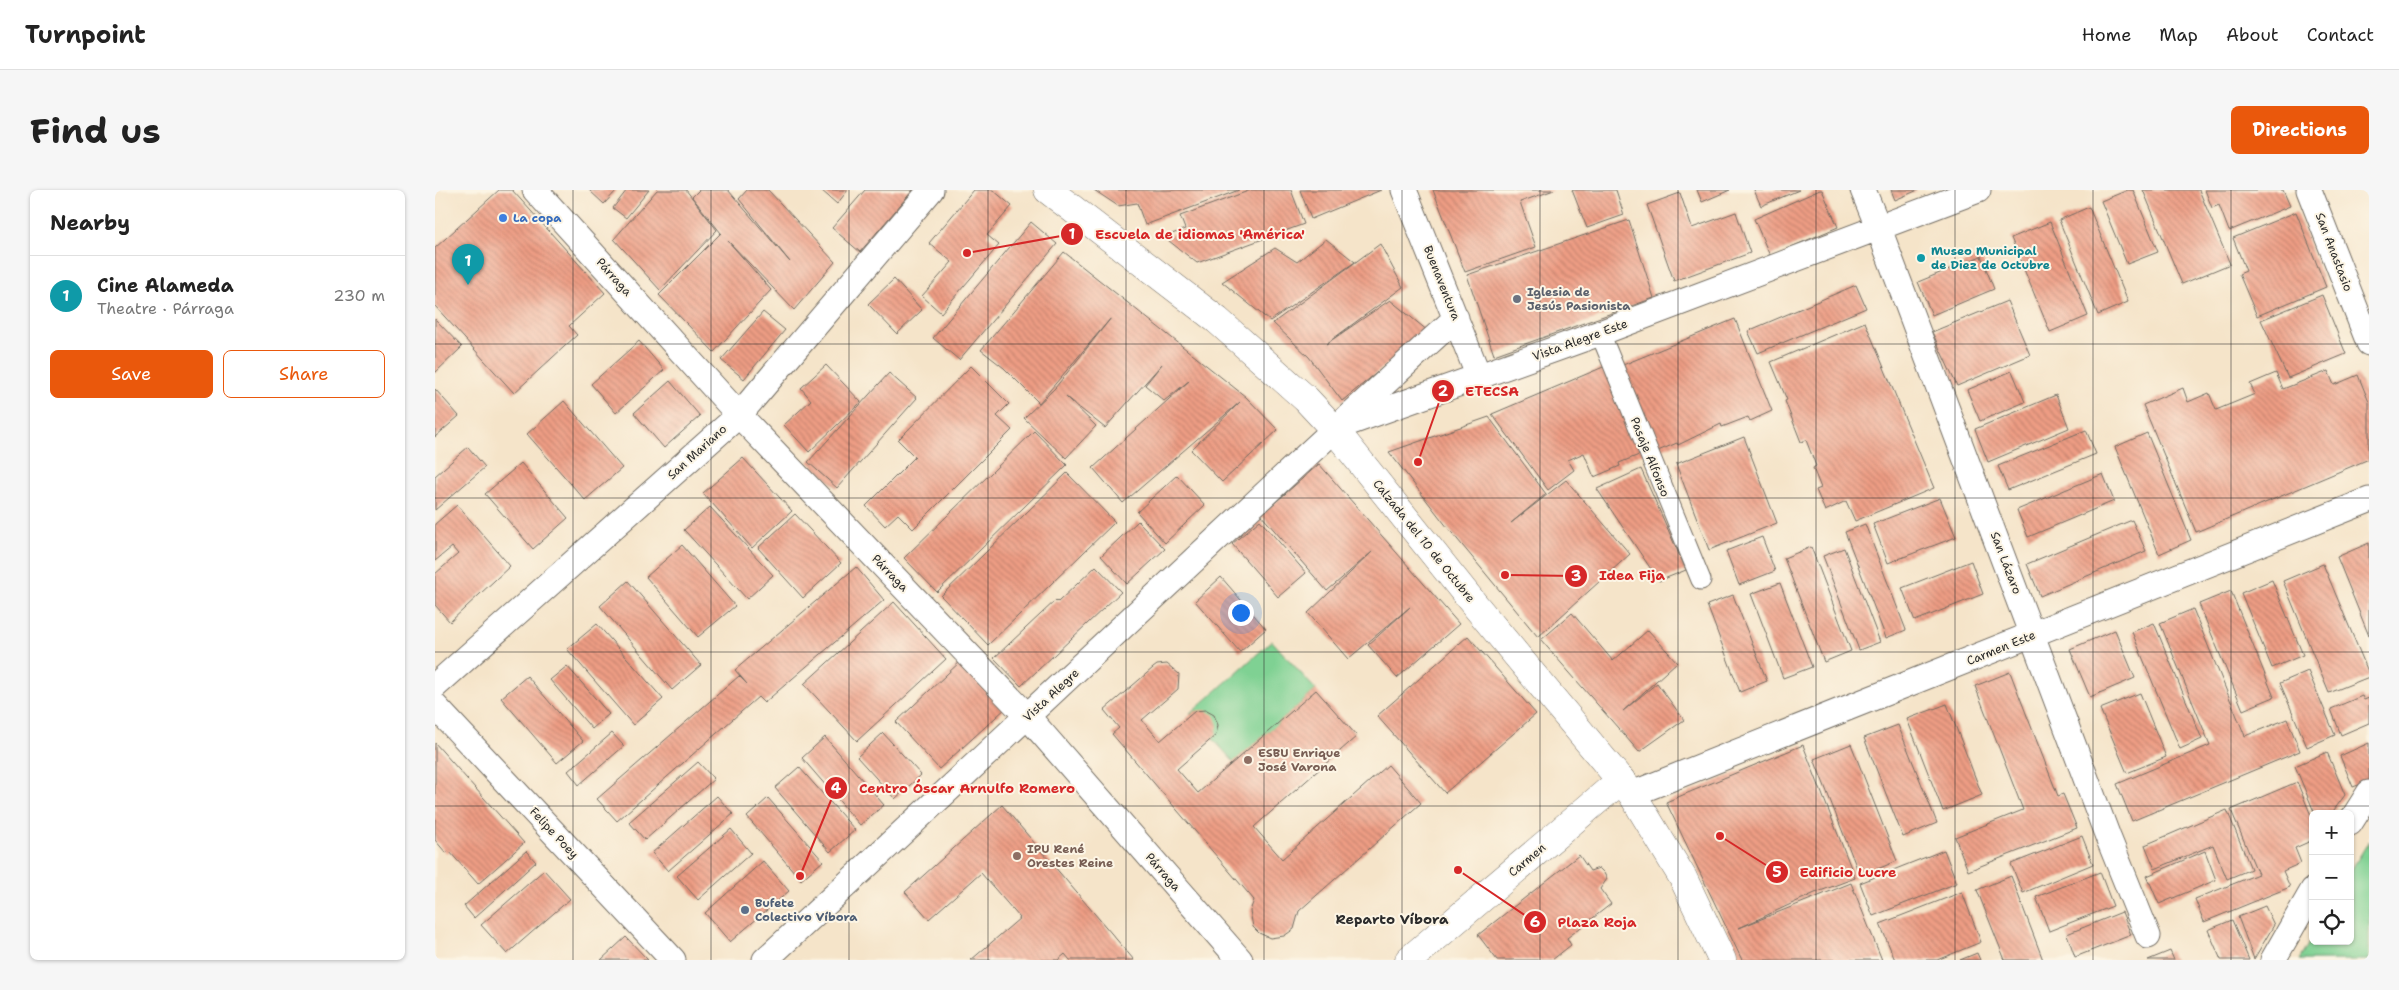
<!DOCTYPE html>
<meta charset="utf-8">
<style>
:root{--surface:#fff;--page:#f6f6f6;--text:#222;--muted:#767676;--line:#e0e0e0;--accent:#ea580c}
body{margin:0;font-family:"Shantell Sans",sans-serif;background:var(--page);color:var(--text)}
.controls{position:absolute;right:15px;bottom:15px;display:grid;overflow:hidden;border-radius:8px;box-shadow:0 1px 4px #0004}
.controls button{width:45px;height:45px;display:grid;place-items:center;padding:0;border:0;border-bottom:1px solid var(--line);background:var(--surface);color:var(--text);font:25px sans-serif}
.you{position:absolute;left:805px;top:422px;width:18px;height:18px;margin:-12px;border:4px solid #fff;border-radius:50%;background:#1a73e8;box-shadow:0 0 0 8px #1a73e833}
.badge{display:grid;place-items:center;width:32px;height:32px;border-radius:50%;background:var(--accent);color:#fff;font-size:16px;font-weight:700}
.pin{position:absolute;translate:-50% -41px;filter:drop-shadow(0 1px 2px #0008)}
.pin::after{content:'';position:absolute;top:26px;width:18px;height:15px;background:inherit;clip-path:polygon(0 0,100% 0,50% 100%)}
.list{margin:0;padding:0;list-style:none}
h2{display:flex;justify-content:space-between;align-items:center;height:65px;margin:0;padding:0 20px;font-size:21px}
h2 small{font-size:16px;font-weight:400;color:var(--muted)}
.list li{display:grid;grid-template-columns:32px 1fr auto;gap:15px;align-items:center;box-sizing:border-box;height:80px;padding:0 20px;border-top:1px solid var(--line)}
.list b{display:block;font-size:19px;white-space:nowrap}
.list p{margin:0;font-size:16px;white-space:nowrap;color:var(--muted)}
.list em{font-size:16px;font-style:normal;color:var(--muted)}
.actions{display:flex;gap:10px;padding:15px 20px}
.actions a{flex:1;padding:11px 0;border:1px solid var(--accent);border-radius:8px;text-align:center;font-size:18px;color:var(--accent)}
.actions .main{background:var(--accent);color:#fff}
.icon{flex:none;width:28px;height:28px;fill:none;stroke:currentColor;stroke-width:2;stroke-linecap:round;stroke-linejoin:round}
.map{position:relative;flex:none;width:1934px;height:770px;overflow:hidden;border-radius:8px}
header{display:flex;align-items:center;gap:30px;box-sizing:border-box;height:70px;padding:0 25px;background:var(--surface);border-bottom:1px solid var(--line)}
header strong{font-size:24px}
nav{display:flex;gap:28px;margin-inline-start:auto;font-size:18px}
.intro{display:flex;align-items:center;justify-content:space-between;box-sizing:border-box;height:120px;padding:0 30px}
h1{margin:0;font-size:35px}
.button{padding:12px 22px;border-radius:8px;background:var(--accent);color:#fff;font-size:18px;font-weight:700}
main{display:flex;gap:30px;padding:0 30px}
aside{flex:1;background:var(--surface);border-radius:8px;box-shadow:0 1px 4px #0004}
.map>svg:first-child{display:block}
</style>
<header>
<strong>Turnpoint</strong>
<nav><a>Home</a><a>Map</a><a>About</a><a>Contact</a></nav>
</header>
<div class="intro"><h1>Find us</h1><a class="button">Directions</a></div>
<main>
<aside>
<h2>Nearby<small></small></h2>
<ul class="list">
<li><span class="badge" style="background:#0f9aa8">1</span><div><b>Cine Alameda</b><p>Theatre · Párraga</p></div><em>230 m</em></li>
</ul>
<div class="actions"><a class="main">Save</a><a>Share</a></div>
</aside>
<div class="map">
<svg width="1934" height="770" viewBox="0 0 1934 770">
<defs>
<pattern id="building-back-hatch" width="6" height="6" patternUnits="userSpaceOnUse" patternTransform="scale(1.25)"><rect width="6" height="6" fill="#ee9d84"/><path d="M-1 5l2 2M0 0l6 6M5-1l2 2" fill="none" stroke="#c1806c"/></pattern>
</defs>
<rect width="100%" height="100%" fill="#fcf5e5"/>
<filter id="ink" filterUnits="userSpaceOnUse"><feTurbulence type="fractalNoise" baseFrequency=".02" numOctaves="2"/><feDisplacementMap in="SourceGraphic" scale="10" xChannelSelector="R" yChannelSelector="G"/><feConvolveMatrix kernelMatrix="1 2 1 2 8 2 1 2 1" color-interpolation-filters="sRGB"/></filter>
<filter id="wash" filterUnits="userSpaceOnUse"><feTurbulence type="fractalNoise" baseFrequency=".0096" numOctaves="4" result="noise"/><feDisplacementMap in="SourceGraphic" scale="20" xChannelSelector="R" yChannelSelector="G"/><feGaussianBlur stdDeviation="1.12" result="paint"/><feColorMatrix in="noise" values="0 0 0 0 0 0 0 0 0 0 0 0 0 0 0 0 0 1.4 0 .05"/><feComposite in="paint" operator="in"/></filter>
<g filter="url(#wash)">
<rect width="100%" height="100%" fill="#f5e4c9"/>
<path fill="#7fd193" stroke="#557e5f" d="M837,451L881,500L799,572L755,524Z
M1934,651V770H1864L1878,746V751H1915V682Z"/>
<g id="blocks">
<path fill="url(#building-back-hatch)" d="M64,0H77L170,103L134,136L142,145L79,203L0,116V58Z
M154,0H182L169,14Z
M192,0H214L191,28L178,18Z
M222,0H251L282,40L225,100L179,49Z
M264,0H293L355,72L304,9L312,0H333L400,72L359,120L293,51L336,100L279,162L224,105L286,43L257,7Z
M386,0H413L402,14Z
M430,0H478L425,62L397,38Z
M539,0H558L577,16L552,45L564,55L506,123L487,106L517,72L494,53Z
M659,0H804L710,35L702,13L683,16Z
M816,0H856L869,34L762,73L729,47L750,39L745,26Z
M865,0H946L876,29Z
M998,0H1119L1085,12L1101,57L1030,82Z
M1137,0H1181L1189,25L1152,38Z
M1262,0H1295L1267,12Z
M1319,0H1364L1326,16Z
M1385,0H1387L1403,37L1335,66L1319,29Z
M1456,0H1483L1460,10Z
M1693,0H1698L1723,62L1692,74L1666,11Z
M1708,0H1764L1795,74L1747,94Z
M1770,0H1848L1855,16L1794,41L1784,15L1777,18Z
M1245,3L1257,38L1301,22L1315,63L1239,91L1212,15Z
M1654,17L1693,112L1663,125L1624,30Z
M1861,22L1891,97L1822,126L1804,84L1811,81L1798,48Z
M1194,30L1219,108L1059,165L1032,85Z
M596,32L622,54L524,170L498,148Z
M1615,32L1653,126L1615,142L1576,48Z
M891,49L920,72L835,131L787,92L840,58L862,72Z
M945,54L968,97L891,154L955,110L993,141L907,211L874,167L838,133Z
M629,62L811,207L843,240L787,292L756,260L805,212L688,313L658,278L755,190L729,211L710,195L727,174L670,238L631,207L661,236L631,268L589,228L620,198L676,128L604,213L569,178L546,160Z
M1546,66L1559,99L1497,125L1483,92Z
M459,89L487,120L462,144L433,114Z
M1421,95L1431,118L1323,163L1313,141Z
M1887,105L1911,164L1853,188L1826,130Z
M1572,111L1595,165L1522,196L1497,142Z
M328,122L350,140L309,189L286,170Z
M0,129L27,157L0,183Z
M1300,129L1337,221L1315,231L1313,227L1287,237L1286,234L1243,255L1242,253L1218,263L1183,177Z
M1430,132L1499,298L1420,331L1411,311L1390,321L1381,300L1386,298L1378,278L1381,276L1371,250L1366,252L1350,211L1352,210L1336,172Z
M204,151L229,180L181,223L156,194Z
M391,175L426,212L374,262L349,235L376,210L366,198Z
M1173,175L1209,263L1184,273L1185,276L1159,287L1149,263L1133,270L1139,280L1113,300L1057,224Z
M536,176L574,214L562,226L577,240L478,339L463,324L450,336L431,316L480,267L463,250Z
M1577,181L1590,212L1545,231L1532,200Z
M1893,181L1899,195L1923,185L1934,212V269L1761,342L1708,215L1748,198L1753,212L1774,203L1781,220L1820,204L1815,194L1841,183L1848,199Z
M454,183L482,208L402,298L373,272Z
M235,191L265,226L229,258L199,223Z
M0,199L24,226L0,247Z
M1621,205L1634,238L1553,272L1540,239Z
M129,211L187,278L150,310L92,244Z
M1054,227L1111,304L1076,333L1131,290L1195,364L1103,447L1013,338L954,262Z
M1651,240L1661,264L1573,300L1563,276Z
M599,241L632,275L502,402L469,368Z
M1712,243L1756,350L1724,364L1680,257Z
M1309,247L1342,333L1274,360L1241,274Z
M33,257L50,277L0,320V286Z
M308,268L357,321L317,358L268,303Z
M86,273L133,328L98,359L50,304Z
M884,274L1024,434L962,488L933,455L975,417L913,469L873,423L937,362L892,401L826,325Z
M1206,279L1251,380L1224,391L1162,299Z
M632,283L680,332L553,455L506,406Z
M1668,284L1679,311L1593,347L1582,320Z
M742,285L770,315L730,353L702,322Z
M1505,308L1521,347L1453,373L1438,334Z
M22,315L75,376L15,432L0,415V384L23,364L17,357L0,371V334Z
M275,317L338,385L312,409L249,340Z
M360,324L406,373L368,408L323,358Z
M825,330L871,383L843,407L797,354Z
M1697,330L1711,361L1605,406L1592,374Z
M703,331L730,359L692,394L666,366Z
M1430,334L1471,440L1451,448L1410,342Z
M1327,347L1340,381L1304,395L1291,361Z
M1934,353V446L1902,367Z
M247,355L300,416L263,447L211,387Z
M1376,357L1416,461L1389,472L1349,368Z
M1409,358L1445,452L1424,460L1388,366Z
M1536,371L1548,404L1480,431L1467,398Z
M1888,374L1934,484V487L1894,503L1848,391Z
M661,376L686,402L586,496L559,468L621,410L623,412Z
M421,377L449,410L329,513L323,507L182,631L162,609L304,486L312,494L300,480Z
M786,387L831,439L805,462L760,411Z
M1837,390L1868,465L1837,478L1806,403Z
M193,391L266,475L237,500L165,416Z
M1345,393L1377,477L1348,488L1316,404Z
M1796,401L1839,507L1808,520L1764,414Z
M1298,405L1332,491L1305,502L1272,415Z
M459,412L511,469L422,551L369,494Z
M1758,419L1810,546L1852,529L1865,561L1697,631L1682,594L1775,555L1725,433Z
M1137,423L1178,471L1213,440L1242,472L1188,521L1222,493L1249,530L1204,562L1106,450Z
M1719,433L1767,549L1745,559L1697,442Z
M162,434L228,509L198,535L132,459Z
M1680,440L1700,488L1655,507L1635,459Z
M1033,446L1101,524L1010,603L942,526Z
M528,469L572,517L504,579L461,532Z
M732,474L744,484L743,499L707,530L725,551L760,521L770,520L779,525L783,535L781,545L742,579L763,603L881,500L922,546L819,637L847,669L953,575L986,613L864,721L859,739L849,746L835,748L824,743L818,737L815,721L819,710L677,544L684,538L669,520L718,478L722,475Z
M132,476L174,524L157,539L115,490Z
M1873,481L1900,545L1872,557L1845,493Z
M1575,482L1623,606L1628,604L1642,638L1533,681L1520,647L1588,620L1540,496Z
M92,486L148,551L122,573L66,508Z
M1705,503L1731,567L1692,583L1665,519Z
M1927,506L1929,510L1934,508V533L1906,545L1896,519Z
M1512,514L1547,605L1508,621L1472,529Z
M1463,535L1502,633L1468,647L1429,548Z
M177,543L189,556L144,595L133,581Z
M448,543L486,585L460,609L422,567Z
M390,547L449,615L425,635L367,568Z
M0,553L89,653L43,694L14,661L11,663L0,650Z
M1934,553V591L1918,597L1905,566Z
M1416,554L1462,671L1425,686L1379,569Z
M1368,555L1420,688L1380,703L1304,738L1416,693L1447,770H1307L1231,612Z
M1892,562L1910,605L1896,624H1880L1860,576Z
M263,572L279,589L210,650L194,632Z
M364,577L420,640L395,662L340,598Z
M1862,592L1878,630V650L1860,658L1866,673L1848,681L1855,697L1769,732L1760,709L1823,684L1796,620Z
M282,606L298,624L233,681L217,663Z
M333,608L388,671L366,690L312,627Z
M567,615L699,770H635L630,764L623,770H536L585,728L546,683L494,729L470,702Z
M1792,620L1816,679L1792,689L1778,655L1720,679L1710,655Z
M296,639L316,663L263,710L242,686Z
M1647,646L1658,674L1588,703L1576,674Z
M1509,660L1522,693L1438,726L1425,693Z
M91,661L101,672L39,728L29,716Z
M1770,661L1781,690L1724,714L1712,686Z
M1144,665L1155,681L1164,678L1169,683L1172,689L1165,699L1176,714L1132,748L1136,755L1117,770H1062L1043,745Z
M328,671L354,701L295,752L270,723Z
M109,680L135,709L72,764L46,735Z
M1665,682L1678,716L1614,741L1601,707Z
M1576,686L1608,770H1570L1542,700Z
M1527,702L1546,752L1502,770H1460L1445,734Z
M1830,716L1839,735L1819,769L1803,727Z
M1687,722L1696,745L1640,767L1632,744Z
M1797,730L1814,770H1786L1773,740Z
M191,747L213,770H166Z
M1735,761L1739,770H1713Z
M1542,763L1545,770H1525Z"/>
</g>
</g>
<g filter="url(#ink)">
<use href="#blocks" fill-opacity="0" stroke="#726c62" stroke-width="1"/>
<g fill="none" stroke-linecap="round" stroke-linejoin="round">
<defs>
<path id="pedestrian" d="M1165,143L1266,390"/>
<path id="minor" d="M100,0L304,225L593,527L805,770
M969,0L1044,187
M1428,0L1444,39L1673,647L1713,746
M1874,0L1934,153
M911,234L1165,143L1543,0
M0,496L304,225L496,0
M0,516L238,770
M1197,604L1934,310
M1915,633L1934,603
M330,770C561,557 789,339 1021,128
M1838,770L1878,700"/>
<path id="tertiary" d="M974,770L1186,590"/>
<path id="primary" d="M613,0L782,130L871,209L899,239L1039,414L1197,604L1248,688L1287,770"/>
</defs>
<use href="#pedestrian" stroke="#726c62" stroke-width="21"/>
<use href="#minor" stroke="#726c62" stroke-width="27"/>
<use href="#tertiary" stroke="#726c62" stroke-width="29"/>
<use href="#primary" stroke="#726c62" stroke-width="29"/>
<use href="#pedestrian" stroke="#fff" stroke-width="19"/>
<use href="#minor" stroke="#fff" stroke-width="25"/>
<use href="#tertiary" stroke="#fff" stroke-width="28"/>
<use href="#primary" stroke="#fff" stroke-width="28"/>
</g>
</g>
<path fill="none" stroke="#2b2b2b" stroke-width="1" stroke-opacity="0.55" d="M138,0V770M276,0V770M414,0V770M553,0V770M691,0V770M829,0V770M967,0V770M1105,0V770M1243,0V770M1381,0V770M1520,0V770M1658,0V770M1796,0V770M0,154H1934M0,308H1934M0,462H1934M0,616H1934"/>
<circle fill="#3f7fe0" stroke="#fcf5e5" stroke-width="2" cx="68" cy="28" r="5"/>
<circle fill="#0f9aa8" stroke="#fcf5e5" stroke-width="2" cx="1486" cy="68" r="5"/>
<circle fill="#6b7280" stroke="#fcf5e5" stroke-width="2" cx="1082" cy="109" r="5"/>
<g fill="#8d6e63" stroke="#fcf5e5" stroke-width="2">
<circle cx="813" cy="570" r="5"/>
<circle cx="582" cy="666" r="5"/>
</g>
<circle fill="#5c6f8a" stroke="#fcf5e5" stroke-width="2" cx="310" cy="720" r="5"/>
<g text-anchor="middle" stroke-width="4" stroke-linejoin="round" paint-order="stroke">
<g font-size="12" font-weight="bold" fill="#366cbe" stroke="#fcf5e5" text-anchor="start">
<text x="78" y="32">La copa</text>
</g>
<g font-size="12" font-weight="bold" fill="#0d838f" stroke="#fcf5e5" text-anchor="start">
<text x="1496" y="65">Museo Municipal<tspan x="1496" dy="14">de Diez de Octubre</tspan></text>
</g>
<g font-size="12" fill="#2b2b2b" stroke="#fcf5e5">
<text transform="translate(1899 62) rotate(69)" y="4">San Anastasio</text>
<text transform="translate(179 87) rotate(48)" y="4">Párraga</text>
<text transform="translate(1007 93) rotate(68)" y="4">Buenaventura</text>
<text transform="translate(1145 150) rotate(-20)" y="4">Vista Alegre Este</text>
<text transform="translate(262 262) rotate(-42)" y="4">San Mariano</text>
<text transform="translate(1215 267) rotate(68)" y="4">Pasaje Alfonso</text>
<text transform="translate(989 351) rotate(51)" y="4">Calzada del 10 de Octubre</text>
<text transform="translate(1571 373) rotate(69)" y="4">San Lázaro</text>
<text transform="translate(455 383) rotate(46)" y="4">Párraga</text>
<text transform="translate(1566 458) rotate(-22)" y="4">Carmen Este</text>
<text transform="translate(616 505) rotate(-43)" y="4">Vista Alegre</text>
<text transform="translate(119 643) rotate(47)" y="4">Felipe Poey</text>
<text transform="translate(1092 670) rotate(-40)" y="4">Carmen</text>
<text transform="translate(728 682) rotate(49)" y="4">Párraga</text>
</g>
<g font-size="12" font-weight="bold" fill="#5b616d" stroke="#fcf5e5" text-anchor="start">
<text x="1092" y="106">Iglesia de<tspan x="1092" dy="14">Jesús Pasionista</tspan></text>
</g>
<g font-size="12" font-weight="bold" fill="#785e54" stroke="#fcf5e5" text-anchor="start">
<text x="823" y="567">ESBU Enrique<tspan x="823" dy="14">José Varona</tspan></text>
<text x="592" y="663">IPU René<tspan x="592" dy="14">Orestes Reine</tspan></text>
</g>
<g font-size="12" font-weight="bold" fill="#4e5e75" stroke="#fcf5e5" text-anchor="start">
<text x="320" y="717">Bufete<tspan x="320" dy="14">Colectivo Víbora</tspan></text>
</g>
<g font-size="14" font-weight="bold" fill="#2b2b2b" stroke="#fcf5e5">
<text x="957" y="734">Reparto Víbora</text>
</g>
</g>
<path fill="none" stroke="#d62828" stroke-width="2" d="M532 63L637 44M983 272L1008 201M1070 385L1141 386M365 686L401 598M1285 646L1342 682M1023 680L1100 732"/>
<g fill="#d62828" stroke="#fcf5e5" stroke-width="2">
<circle cx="532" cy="63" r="5"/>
<circle cx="983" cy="272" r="5"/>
<circle cx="1070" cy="385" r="5"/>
<circle cx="365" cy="686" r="5"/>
<circle cx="1285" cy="646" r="5"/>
<circle cx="1023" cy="680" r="5"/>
<circle cx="637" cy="44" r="12"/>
<circle cx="1008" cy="201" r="12"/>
<circle cx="1141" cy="386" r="12"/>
<circle cx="401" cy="598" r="12"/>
<circle cx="1342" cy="682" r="12"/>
<circle cx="1100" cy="732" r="12"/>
</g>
<g font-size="15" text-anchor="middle" font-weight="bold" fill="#fff">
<text x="637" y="49">1</text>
<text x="1008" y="206">2</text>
<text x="1141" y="391">3</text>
<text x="401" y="603">4</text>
<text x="1342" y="687">5</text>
<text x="1100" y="737">6</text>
</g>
<g font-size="14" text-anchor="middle" font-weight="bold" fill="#d62828" stroke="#fcf5e5" stroke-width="4" stroke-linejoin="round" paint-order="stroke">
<text x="765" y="49">Escuela de idiomas 'América'</text>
<text x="1057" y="206">ETECSA</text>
<text x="1197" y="390">Idea Fija</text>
<text x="532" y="603">Centro Óscar Arnulfo Romero</text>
<text x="1413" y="687">Edificio Lucre</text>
<text x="1162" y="737">Plaza Roja</text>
</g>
</svg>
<div class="controls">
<button>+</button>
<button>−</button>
<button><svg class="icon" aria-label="locate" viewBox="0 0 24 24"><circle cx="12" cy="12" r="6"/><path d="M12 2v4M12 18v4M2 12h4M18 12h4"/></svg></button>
</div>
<div class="you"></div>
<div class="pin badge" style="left:33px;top:95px;background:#0f9aa8">1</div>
</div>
</main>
